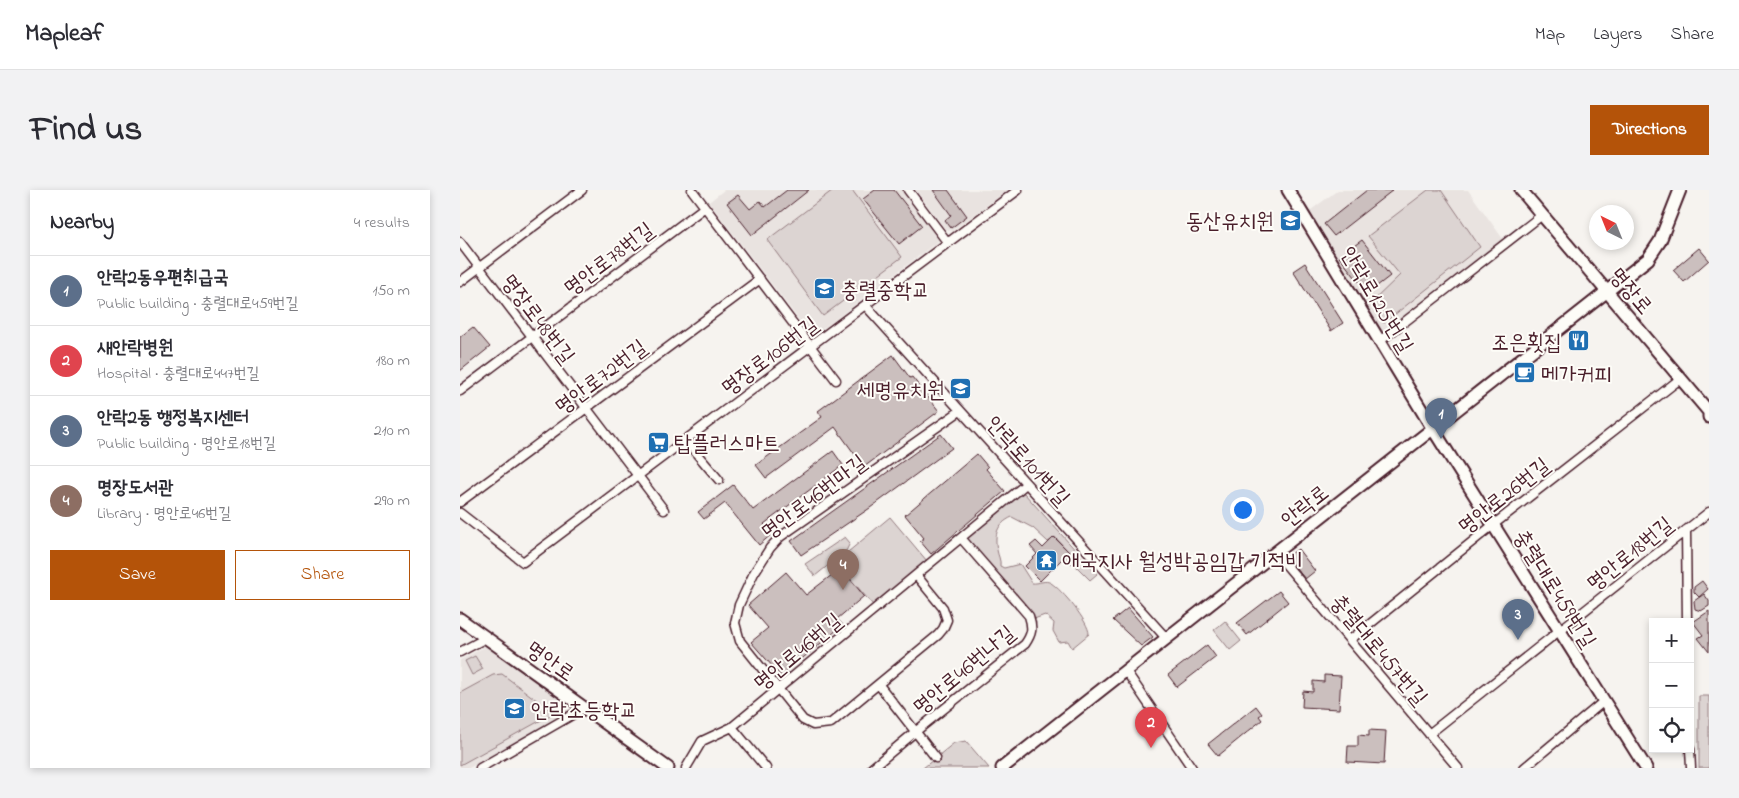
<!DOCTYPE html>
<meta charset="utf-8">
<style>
:root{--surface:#fff;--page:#f2f2f3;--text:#2b2b33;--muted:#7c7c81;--line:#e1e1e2;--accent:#b45309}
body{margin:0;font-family:"Indie Flower","Poor Story",sans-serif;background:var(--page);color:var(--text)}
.controls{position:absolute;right:15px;bottom:15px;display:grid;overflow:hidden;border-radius:0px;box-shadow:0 2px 8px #0003}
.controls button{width:45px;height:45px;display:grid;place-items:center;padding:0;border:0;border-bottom:1px solid var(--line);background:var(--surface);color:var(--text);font:25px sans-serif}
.compass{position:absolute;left:1129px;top:15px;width:45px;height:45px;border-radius:50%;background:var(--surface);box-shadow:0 2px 8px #0003;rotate:317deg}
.you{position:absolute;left:782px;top:319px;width:18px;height:18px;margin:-12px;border:4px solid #fff;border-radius:50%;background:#1a73e8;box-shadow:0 0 0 8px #1a73e833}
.badge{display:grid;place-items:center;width:32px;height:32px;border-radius:50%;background:var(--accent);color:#fff;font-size:16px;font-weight:700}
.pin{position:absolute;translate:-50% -41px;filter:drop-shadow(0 1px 2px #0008)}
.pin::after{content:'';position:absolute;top:26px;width:18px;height:15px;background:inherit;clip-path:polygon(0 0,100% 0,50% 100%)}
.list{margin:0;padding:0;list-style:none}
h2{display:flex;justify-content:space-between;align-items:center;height:65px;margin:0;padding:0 20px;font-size:21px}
h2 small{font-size:16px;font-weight:400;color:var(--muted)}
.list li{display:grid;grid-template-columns:32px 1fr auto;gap:15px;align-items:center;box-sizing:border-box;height:70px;padding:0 20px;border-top:1px solid var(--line)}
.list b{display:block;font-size:19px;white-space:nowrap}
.list p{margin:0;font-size:16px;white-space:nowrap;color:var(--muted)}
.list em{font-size:16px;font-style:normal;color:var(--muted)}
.actions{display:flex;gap:10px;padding:15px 20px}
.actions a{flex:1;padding:11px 0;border:1px solid var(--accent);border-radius:0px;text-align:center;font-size:18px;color:var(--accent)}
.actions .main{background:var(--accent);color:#fff}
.icon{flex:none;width:28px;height:28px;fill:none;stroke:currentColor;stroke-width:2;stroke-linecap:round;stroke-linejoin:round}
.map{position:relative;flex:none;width:1249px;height:578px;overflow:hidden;border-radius:0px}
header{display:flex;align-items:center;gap:30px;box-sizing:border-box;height:70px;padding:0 25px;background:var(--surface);border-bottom:1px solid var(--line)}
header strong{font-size:24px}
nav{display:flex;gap:28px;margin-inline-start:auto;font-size:18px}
.intro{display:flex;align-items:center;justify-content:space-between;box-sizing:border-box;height:120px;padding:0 30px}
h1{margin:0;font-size:35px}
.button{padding:12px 22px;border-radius:0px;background:var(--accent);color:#fff;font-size:18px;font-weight:700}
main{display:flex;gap:30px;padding:0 30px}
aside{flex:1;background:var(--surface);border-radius:0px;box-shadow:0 2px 8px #0003}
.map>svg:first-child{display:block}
</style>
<header>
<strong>Mapleaf</strong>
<nav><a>Map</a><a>Layers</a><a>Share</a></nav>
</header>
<div class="intro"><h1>Find us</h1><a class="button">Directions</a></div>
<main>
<aside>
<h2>Nearby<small>4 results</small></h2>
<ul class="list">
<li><span class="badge" style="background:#5c6f8a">1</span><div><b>안락2동우편취급국</b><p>Public building · 충렬대로459번길</p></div><em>150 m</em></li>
<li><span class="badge" style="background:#e0444e">2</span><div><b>새안락병원</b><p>Hospital · 충렬대로447번길</p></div><em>180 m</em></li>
<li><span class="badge" style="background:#5c6f8a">3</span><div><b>안락2동 행정복지센터</b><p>Public building · 명안로18번길</p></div><em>210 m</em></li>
<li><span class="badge" style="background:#8d6e63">4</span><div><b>명장도서관</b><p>Library · 명안로46번길</p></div><em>290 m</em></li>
</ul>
<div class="actions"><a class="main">Save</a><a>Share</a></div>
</aside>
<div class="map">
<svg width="1249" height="578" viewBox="0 0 1249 578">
<rect width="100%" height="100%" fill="#f6f3ef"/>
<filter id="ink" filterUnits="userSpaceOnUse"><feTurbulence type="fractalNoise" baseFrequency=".02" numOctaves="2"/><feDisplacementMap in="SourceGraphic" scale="10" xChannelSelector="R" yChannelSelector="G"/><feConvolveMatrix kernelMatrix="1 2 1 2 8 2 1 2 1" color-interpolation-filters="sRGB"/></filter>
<g filter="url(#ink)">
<path fill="#e9e3e0" d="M264,0H442L480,50L352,147L249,12Z
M456,0H548L492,41L486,40Z
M878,0H1008L1043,49L920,145L847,23Z
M26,456L109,516V523L9,578H0V470Z"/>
<path fill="#dcd4d2" stroke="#937a7e" d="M373,0H392L442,67L363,126L307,50Z
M968,0H981L1020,57L924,133L911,113L940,85L908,46Z
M564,303L637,384L630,390L615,375L604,370L609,362L595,347L588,352L573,338L552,327C537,334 534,344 537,360C538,366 541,370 540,376L544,378L560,374L572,393C579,394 585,389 591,393C602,400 629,432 629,444L612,458L608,451L599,452L593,441L594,433L585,425L574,429L503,349L554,308Z
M430,327L467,371L413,415L376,372Z
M385,347L390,353L386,361L355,386L345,374Z
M765,431L781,451L770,460L754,440Z
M15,466L23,479L12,485L5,471Z
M42,484L94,523L0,575V503L33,485Z
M1239,506H1249V578H1239Z
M506,551L529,578H463L494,553Z"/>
<path fill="#cbbfbe" stroke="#4a1f2b" d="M327,0H349L292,45L267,13L278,5L290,19L300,11L305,17Z
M415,0H434L462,36L439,54L403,9Z
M473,0H488L507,26L491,38L485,30L491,25Z
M907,0H933L874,46L864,34Z
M902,50L930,86L908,103L879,67Z
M1239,58L1249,70L1224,92L1213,80Z
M845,73L883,133L871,141L833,81Z
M13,137L30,157L0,181V147Z
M433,165L450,188L452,187L479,221L404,277L375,237L306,288L296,275L362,227L358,221Z
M481,244L492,258L410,318L341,365L331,351Z
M373,261L383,275L304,334L312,344L299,355L265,313L244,329L238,322L273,295L293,320Z
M517,264L528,277L526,279L545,301L471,364L460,351L464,348L445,325Z
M594,347L609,362L580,391L565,376L577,364L570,356L576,351L583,358Z
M838,359L855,381L845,389L827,367Z
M381,378L404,406L377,429L383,435L321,486L291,452L308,438L288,415L326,382L346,405Z
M1242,391L1248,399L1239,407L1234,402V397Z
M819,401L828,412L787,445L777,433Z
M1244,404L1249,411V416L1241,421L1235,419L1234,411Z
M668,418L693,447L681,456L653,430Z
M1249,421V462L1238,448L1243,445L1233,432Z
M747,455L756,467L717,497L708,485Z
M864,485L881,486L879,519L842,517L843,501L853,502V491L864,492Z
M796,516L802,524L799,526L802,530L758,566L748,554Z
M909,540L926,541L924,574L887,572L888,556H898V545L909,546Z"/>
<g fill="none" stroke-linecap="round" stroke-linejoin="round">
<defs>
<path id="street" d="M232,0L376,190
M448,0L488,53
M0,52L204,320
M0,92L122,0
M405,115L707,449
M920,151L1082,25
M0,201L245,17
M225,250L259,290
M0,312L300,89
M0,323L63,372L558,0
M1226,340L1227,432
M816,363L998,578
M456,385L483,418L487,430L483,439L478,445L371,533L353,535L343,530L280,451L275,433L279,415L294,383L310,358L320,347L500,221
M890,450L1033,335L1220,189
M0,462L26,448
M666,481L732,578
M419,495L476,568
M272,537L306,578
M969,544L1249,322
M1230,559L1231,578
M20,578L124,518
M226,578L242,551L272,537L566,294
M412,578L455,542L565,454C572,444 573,438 569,426L501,348
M1064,578L1144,511"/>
<path id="secondary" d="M828,0L973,239L1186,578
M1061,0L1249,222V227
M0,429L208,578
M542,578L1188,69L1200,51L1220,0"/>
</defs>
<use href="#street" stroke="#4a1f2b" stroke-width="11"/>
<use href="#secondary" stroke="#4a1f2b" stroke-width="15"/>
<use href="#street" stroke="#fdfcf7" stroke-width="8"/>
<use href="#secondary" stroke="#fdfcf7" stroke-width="11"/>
</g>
</g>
<defs>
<symbol id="school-square" viewBox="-11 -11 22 22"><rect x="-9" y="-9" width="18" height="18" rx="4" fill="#1f6fb2" stroke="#fdfcf7"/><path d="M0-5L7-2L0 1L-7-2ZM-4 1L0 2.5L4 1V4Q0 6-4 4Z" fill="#fff"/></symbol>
<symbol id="restaurant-square" viewBox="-11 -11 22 22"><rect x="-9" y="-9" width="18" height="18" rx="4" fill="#1f6fb2" stroke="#fdfcf7"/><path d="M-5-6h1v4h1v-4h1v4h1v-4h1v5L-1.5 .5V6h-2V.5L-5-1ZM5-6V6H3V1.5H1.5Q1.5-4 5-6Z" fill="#fff"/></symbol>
<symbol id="cafe-square" viewBox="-11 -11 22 22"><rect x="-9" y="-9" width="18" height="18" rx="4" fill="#1f6fb2" stroke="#fdfcf7"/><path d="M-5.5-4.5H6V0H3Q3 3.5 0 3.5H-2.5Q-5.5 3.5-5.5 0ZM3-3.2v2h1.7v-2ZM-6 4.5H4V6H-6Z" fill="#fff"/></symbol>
<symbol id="supermarket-square" viewBox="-11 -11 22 22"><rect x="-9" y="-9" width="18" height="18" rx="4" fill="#1f6fb2" stroke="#fdfcf7"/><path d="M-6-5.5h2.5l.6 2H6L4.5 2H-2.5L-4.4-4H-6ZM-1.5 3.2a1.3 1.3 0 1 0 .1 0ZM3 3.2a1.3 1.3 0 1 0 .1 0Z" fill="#fff"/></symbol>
<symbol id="temple-square" viewBox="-11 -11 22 22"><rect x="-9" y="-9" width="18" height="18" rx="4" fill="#1f6fb2" stroke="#fdfcf7"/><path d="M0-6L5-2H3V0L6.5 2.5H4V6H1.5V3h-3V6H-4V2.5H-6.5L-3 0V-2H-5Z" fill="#fff"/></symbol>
</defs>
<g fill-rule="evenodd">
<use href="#school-square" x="818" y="18" width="25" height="25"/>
<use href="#school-square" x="352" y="86" width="25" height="25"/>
<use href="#restaurant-square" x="1106" y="138" width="25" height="25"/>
<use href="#cafe-square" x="1052" y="170" width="25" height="25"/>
<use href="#school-square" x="488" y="186" width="25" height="25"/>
<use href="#supermarket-square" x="186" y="240" width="25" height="25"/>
<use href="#temple-square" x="574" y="358" width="25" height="25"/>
<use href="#school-square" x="42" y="506" width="25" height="25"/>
</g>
<g text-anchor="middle" stroke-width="4" stroke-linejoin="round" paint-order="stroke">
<g font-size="22" fill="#4a1f2b" stroke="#fdfcf7" text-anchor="start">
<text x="814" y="38" text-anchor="end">동산유치원</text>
<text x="381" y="107">충렬중학교</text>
<text x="1102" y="159" text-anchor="end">조은횟집</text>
<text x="1081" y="191">메가커피</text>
<text x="485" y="207" text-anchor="end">세명유치원</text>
<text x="214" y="260">탑플러스마트</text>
<text x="602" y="378">애국지사 월성박공임갑 기적비</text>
<text x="71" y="527">안락초등학교</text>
</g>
<g font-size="22" fill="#4a1f2b" stroke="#fdfcf7">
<text transform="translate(148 68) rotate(-37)" y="8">명안로78번길</text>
<text transform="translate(1172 100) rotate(50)" y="8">명장로</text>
<text transform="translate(918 109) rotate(59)" y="8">안락로125번길</text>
<text transform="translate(79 128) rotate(53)" y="8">명장로48번길</text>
<text transform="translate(309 165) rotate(-37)" y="8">명장로106번길</text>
<text transform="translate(140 186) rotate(-37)" y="8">명안로72번길</text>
<text transform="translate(569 270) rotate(48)" y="8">안락로101번길</text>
<text transform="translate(1043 305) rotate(-38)" y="8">명안로26번길</text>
<text transform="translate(353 306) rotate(-37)" y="8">명안로46번마길</text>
<text transform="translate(844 315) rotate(-38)" y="8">안락로</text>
<text transform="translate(1169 363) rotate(-39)" y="8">명안로18번길</text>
<text transform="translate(1096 398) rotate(58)" y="8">충렬대로459번길</text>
<text transform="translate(920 459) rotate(50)" y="8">충렬대로457번길</text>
<text transform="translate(337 461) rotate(-40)" y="8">명안로46번길</text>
<text transform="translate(91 470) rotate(35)" y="8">명안로</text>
<text transform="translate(503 479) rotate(-40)" y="8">명안로46번나길</text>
</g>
</g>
</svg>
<div class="controls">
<button>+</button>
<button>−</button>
<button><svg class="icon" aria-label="locate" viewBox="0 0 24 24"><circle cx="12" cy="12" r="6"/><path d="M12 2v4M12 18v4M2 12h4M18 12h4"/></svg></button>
</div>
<svg class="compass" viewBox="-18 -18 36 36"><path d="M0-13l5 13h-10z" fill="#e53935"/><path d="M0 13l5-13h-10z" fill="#7c7c81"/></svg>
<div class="you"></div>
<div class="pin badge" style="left:981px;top:249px;background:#5c6f8a">1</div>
<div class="pin badge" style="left:691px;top:558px;background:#e0444e">2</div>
<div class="pin badge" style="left:1058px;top:450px;background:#5c6f8a">3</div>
<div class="pin badge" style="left:383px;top:400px;background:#8d6e63">4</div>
</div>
</main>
